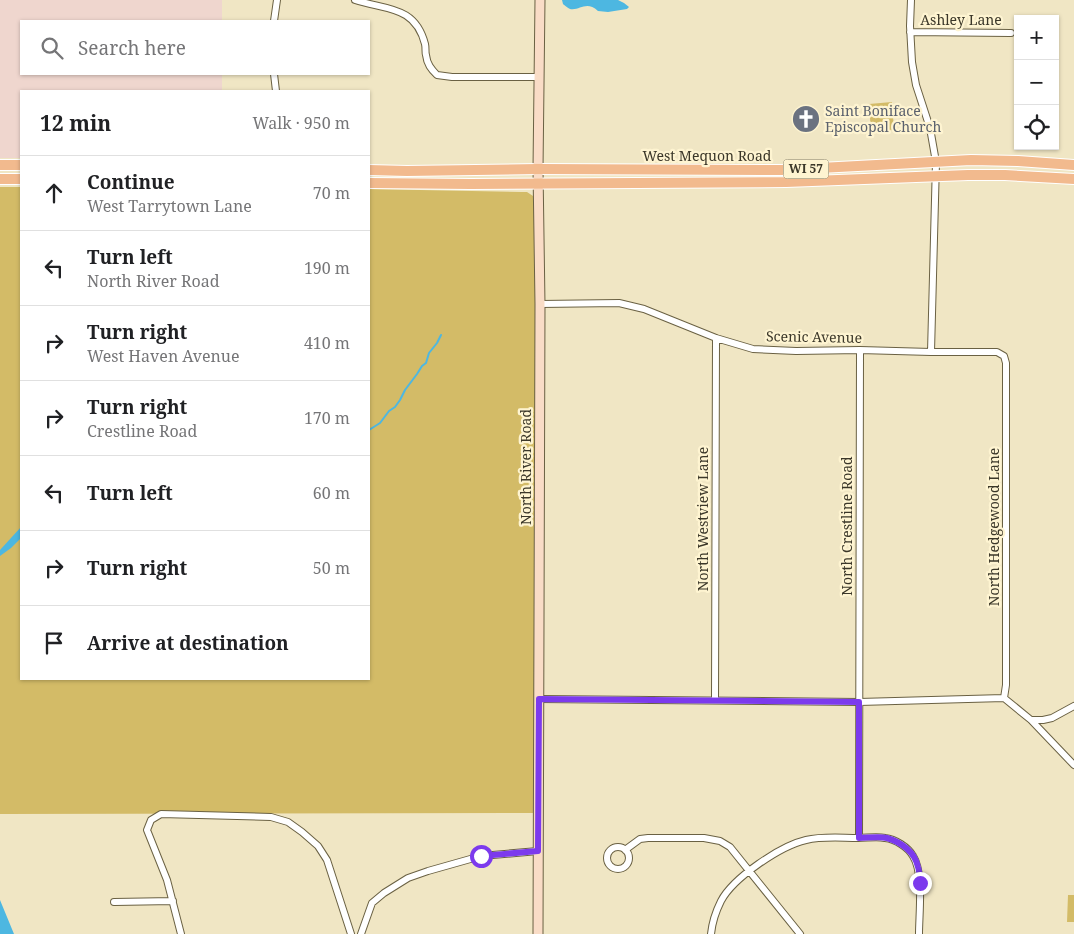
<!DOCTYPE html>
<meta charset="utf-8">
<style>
:root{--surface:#fff;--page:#f2f2f2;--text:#202124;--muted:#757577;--line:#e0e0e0}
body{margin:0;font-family:"Noto Serif",serif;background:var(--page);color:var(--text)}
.controls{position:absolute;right:15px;top:15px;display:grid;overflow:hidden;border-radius:0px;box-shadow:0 1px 4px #0004}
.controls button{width:45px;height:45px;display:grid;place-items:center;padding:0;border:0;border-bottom:1px solid var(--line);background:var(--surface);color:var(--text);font:25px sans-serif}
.stop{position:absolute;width:15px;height:15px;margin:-11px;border:4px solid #7c3aed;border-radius:50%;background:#fff}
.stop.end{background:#7c3aed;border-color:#fff;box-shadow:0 1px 5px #0008}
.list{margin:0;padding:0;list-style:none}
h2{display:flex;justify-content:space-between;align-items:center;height:65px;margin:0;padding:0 20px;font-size:21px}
h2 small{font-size:16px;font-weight:400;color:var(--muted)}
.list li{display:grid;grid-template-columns:32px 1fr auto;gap:15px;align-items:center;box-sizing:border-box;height:75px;padding:0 20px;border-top:1px solid var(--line)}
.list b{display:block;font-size:19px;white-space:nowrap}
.list p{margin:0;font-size:16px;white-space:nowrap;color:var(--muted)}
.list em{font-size:16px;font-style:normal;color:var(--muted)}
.icon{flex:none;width:28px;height:28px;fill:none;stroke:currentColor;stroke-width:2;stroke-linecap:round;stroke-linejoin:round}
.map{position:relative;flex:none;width:1074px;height:934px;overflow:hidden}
.search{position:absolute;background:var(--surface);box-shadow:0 1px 4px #0004;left:20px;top:20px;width:350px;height:55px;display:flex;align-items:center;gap:12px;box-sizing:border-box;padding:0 18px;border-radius:0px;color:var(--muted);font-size:19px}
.panel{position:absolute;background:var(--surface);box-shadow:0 1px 4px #0004;left:20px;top:90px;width:350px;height:590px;border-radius:0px}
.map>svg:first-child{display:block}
</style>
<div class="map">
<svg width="1074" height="934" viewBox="0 0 1074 934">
<rect width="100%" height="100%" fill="#f0e6c4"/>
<path fill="#efd6ce" d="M0,0H222V21H21V74H222V91H21V158H0Z"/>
<path fill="#d3bb67" d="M892,102L894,130L871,132L869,104Z
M0,187H21V679H369V189L521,192H527L533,196L535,211L536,257L535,813L0,814Z
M1068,895H1074V922H1067Z"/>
<path fill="#4db7e1" d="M562,0H618L624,3L629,7L627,9L608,12L598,11C586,0 580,11 570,9C568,8 564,5 563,4Z
M21,527V538L11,548L0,556V550Z
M0,900L14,934H0Z"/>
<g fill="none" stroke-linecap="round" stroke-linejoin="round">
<path stroke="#4db7e1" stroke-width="2" d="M369,430L380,423L389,411L395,407L400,400L405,390L417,374L422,366L426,363L429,353L437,343L441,335"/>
<defs>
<path id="street" d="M355,0C385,10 415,5 425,44C426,48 425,52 426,55C427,64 431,69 437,75L452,77H539
M911,0L910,26L912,62L916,85L930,128L936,162L931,352
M274,21L277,0
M910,32L1011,33
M274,74L276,91
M540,304L619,303L644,309L716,338L753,349L796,351L860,350L931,352H997L1004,356L1006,363V685L1004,698
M1004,698L1031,720
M539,699L859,702L1004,698
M715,700L716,338
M1074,706L1052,718L1043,720H1031L1074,765
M859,838L860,350
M607 858a11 11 0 1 1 22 0a11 11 0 1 1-22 0Z
M625,850L640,839L648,838H704L720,841L730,847L800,934
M114,902L173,901
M181,934L167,880L147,830L151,820L161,814L271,817L288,822L302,832L318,846L327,860L351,934
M361,934L372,903L384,893L408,878L428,871L481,856L538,851
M711,934C712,924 716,911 721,901C733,878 780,846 806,840C823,836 841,838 858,838C867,838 877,836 885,838C895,839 908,847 913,856C924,873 919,913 919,934"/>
<path id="secondary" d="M538,934L540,304L538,169L540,0"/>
<path id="primary" d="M0,165H21
M369,170L407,171L538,169L782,170L971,160L1018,161L1074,165
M0,179H21
M369,183L471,184L786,182L968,175H1005L1074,179"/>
</defs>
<use href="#street" stroke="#6a6143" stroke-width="8"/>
<use href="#secondary" stroke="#6a6143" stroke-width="11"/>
<use href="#primary" stroke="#fff" stroke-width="12"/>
<use href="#street" stroke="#fff" stroke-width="6"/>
<use href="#secondary" stroke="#f9dcc6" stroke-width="9"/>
<use href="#primary" stroke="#f2ba8e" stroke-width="10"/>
</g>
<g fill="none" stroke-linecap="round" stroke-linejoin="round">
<path stroke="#7c3aed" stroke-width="6" d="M481,856L538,851L539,699L859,702V838C868,838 879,836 887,838C901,842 915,852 918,867C920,872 919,878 920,883"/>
</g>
<defs>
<symbol id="church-disc" viewBox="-11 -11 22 22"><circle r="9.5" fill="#6b7280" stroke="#fef4d1"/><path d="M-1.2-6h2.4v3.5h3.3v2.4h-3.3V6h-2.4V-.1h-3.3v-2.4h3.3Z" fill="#fff"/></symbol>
</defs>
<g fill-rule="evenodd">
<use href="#church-disc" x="790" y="103" width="32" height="32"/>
</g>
<g text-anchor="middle" stroke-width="4.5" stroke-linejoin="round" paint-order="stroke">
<rect fill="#fef4d1" stroke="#76705b" stroke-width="1" x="783.5" y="159.5" width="45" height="19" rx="4"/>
<g font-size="12" font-weight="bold" fill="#3b3729">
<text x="806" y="173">WI 57</text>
</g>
<g font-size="14" fill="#3b3729" stroke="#fef4d1">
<text x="961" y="25">Ashley Lane</text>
<text x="707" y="161">West Mequon Road</text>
<text transform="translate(814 337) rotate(1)" y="5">Scenic Avenue</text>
<text transform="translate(526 467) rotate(-90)" y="5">North River Road</text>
<text transform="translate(703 519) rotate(-90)" y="5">North Westview Lane</text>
<text transform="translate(847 526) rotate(-90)" y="5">North Crestline Road</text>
<text transform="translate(994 527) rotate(-90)" y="5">North Hedgewood Lane</text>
</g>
<g font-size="14" fill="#5b616d" stroke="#fef4d1" text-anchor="start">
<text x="825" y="116">Saint Boniface<tspan x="825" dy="16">Episcopal Church</tspan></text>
</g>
</g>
</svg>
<div class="controls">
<button>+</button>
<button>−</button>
<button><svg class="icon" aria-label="locate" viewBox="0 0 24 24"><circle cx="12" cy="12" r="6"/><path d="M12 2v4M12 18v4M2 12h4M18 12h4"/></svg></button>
</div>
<div class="stop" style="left:481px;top:856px"></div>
<div class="stop end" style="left:920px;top:883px"></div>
<div class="search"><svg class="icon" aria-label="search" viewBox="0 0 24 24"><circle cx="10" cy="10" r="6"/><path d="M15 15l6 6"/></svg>Search here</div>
<section class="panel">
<h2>12 min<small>Walk · 950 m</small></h2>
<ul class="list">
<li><svg class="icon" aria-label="ahead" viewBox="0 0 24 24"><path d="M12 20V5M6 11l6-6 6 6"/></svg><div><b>Continue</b><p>West Tarrytown Lane</p></div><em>70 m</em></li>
<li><svg class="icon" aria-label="left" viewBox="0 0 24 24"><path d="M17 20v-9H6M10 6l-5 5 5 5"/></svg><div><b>Turn left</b><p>North River Road</p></div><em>190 m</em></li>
<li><svg class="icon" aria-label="right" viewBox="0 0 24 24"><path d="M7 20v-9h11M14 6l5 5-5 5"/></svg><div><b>Turn right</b><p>West Haven Avenue</p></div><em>410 m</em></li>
<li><svg class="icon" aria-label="right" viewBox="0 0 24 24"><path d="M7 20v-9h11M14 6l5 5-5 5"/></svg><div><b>Turn right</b><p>Crestline Road</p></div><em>170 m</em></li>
<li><svg class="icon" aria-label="left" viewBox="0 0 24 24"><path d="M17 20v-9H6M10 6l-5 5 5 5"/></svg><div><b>Turn left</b></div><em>60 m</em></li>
<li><svg class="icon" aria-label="right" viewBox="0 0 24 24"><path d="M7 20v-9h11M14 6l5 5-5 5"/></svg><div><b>Turn right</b></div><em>50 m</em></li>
<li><svg class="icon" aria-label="arrive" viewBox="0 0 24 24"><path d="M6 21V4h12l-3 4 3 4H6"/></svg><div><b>Arrive at destination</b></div></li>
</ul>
</section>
</div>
